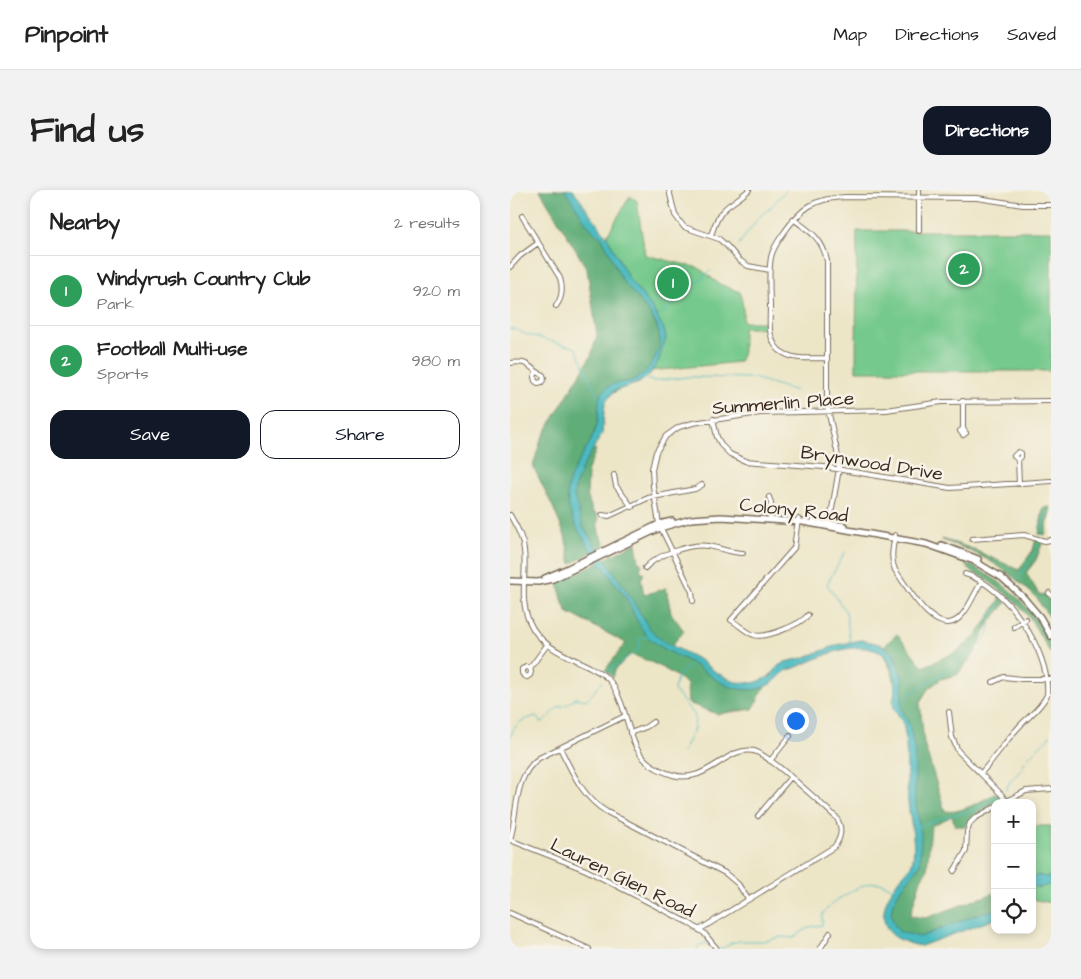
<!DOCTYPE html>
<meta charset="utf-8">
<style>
:root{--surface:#fff;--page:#f2f2f2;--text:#222;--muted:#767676;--line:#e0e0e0;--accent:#111827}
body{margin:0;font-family:"Architects Daughter",sans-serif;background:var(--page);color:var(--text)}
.controls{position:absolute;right:15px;bottom:15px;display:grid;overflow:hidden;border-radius:10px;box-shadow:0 2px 8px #0003}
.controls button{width:45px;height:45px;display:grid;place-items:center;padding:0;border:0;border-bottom:1px solid var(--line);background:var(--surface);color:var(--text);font:25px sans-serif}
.you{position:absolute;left:285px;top:530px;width:18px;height:18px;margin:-12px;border:4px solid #fff;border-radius:50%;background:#1a73e8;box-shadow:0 0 0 8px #1a73e833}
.badge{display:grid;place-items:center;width:32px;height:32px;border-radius:50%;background:var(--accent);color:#fff;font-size:16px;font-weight:700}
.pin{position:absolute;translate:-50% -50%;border:2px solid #fff;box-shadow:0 1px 5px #0006}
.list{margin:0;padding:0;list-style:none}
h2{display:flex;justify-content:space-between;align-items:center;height:65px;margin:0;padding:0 20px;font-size:21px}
h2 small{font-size:16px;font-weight:400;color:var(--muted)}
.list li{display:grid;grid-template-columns:32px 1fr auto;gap:15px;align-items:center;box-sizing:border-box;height:70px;padding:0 20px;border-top:1px solid var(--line)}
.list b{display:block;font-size:19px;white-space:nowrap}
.list p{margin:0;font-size:16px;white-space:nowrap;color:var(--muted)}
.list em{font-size:16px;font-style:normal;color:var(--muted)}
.actions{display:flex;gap:10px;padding:15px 20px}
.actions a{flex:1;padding:11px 0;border:1px solid var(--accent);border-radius:15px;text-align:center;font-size:18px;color:var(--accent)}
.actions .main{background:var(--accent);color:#fff}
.icon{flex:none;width:28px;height:28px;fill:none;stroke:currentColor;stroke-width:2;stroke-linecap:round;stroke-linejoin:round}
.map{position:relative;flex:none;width:541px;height:759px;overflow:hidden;border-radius:15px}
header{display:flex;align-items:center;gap:30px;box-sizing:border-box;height:70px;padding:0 25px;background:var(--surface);border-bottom:1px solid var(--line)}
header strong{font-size:24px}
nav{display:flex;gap:28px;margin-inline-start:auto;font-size:18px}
.intro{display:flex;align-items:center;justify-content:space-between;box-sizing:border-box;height:120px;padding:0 30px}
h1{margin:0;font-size:35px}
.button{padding:12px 22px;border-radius:15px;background:var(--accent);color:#fff;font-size:18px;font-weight:700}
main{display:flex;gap:30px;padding:0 30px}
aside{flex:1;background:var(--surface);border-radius:15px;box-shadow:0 2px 8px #0003}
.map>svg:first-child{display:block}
</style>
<header>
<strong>Pinpoint</strong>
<nav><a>Map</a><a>Directions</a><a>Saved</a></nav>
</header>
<div class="intro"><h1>Find us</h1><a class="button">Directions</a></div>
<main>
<aside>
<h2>Nearby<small>2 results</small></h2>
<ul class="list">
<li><span class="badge" style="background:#2e9e5b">1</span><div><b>Windyrush Country Club</b><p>Park</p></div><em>920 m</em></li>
<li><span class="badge" style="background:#2e9e5b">2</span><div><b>Football Multi-use</b><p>Sports</p></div><em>980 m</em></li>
</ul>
<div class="actions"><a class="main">Save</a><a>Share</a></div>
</aside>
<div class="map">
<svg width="541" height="759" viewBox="0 0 541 759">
<rect width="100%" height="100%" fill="#f7f3e8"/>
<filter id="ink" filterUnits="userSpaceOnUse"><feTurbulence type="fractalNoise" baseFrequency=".02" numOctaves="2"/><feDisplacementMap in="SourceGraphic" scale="10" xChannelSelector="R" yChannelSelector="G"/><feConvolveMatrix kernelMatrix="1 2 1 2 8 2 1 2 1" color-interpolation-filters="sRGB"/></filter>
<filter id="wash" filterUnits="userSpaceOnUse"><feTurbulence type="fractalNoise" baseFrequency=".0096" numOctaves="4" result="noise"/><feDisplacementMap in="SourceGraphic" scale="20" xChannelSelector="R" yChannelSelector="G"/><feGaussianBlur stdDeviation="1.12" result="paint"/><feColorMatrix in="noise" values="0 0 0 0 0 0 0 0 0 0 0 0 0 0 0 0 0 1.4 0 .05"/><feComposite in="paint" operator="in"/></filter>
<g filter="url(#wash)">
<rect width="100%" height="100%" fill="#ece5c6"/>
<path fill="#75c98c" stroke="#587a55" d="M120,6L127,11L135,65L189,78L209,94L230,102L233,117V132H256V138H233V162L229,172L140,181L118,91L95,49Z
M347,41H541V181H346Z
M522,636H541V713L522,709Z"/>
<path fill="#60ad78" stroke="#4e6c4b" d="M30,0H59L95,49L118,91L131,106L153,149L146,173L133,186L98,206L78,258L86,260L77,282L78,283L77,305L83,323L86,324L89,330L87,332L89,343L95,355L61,374L55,346L43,317L23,276L31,249L81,166L87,145L77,79Z
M541,317L535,345L529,344L533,318Z
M432,349L460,358L509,380L523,360L526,349L533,351L526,370L516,383L529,404L535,405L540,411L541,429L528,411L529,410C495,378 476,365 432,350Z
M126,353L129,372L132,374L130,380L134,383L131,389L134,405L156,398L161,423L174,441L160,457L225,497L252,494L262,483L243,519L207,524L178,513L177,494C159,480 141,471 120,464L105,480L103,487L95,480L116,453L57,422L53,413L48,393Z
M430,363C468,376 502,395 526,429C534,440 541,450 541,464L520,428L503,409L473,387L462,382L454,373Z
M491,408L496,413L479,433L464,464L447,485L431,489L418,499L410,512L414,553L435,621C451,624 473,610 486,603L491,608L490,611C477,617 462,624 455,637L445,635L442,626L421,636L417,680L411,689L400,726L416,728L484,703L485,723L412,752L393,746L381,735L379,711L409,670L397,543L388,515L383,485L371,459L387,444L413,477L448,461L467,445Z"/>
<path fill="#4abac0" stroke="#42726f" d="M54,0H63L98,48L119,89L141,116L154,139L156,148L148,172L140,184L129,193L104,201L95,213L92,244L72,278L65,297L64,306L73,337L116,400L140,439L153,451L190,470L207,483L225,492L244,493L252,490L261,486L268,476L275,472L293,468L327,455L351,450L370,454L383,463L393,490L391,517L400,536L405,562V608L411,644L410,675L389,702L383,713L381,723L384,734L390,742L410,747L471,723L485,720V729L411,756C395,753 376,747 374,729C372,713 383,697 393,685C396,682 401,677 402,673C407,657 400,630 398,613C396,587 398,562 394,537C392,528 384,523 383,513C383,508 385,503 385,498C386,488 382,474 376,466C345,444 307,471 276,481C271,484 268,489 262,493C253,499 241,501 230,499C211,497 196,481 180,472C167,465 149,458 138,447C128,437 123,420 116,408C98,380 50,332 58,296C63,274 81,257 87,235C90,223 85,209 95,199C102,192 111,193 120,191C131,187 139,179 144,169C147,163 150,158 150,151C149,125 124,108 111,88C106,79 96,53 91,47C88,45 84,43 82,40C71,28 65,12 54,0Z
M527,685L536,687L541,686V696L537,695L530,698L522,696V689Z"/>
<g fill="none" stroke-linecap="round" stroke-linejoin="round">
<path stroke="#4abac0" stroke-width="1" d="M229,54L250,26L260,18L276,0
M148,127L201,80
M0,139H5L15,144L66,158L89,210
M133,188L143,191L178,187L244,188L286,201
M532,344L533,329L541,321
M335,362L317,394L336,422L340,452
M508,389L526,361L528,354
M99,481L127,461L130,456L129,452L130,449L139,446
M390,517L394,513L398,505L429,485L468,457L479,443L481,424L493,412
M0,547C7,531 10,531 26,526L30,532H33L48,517L56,515L66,508L76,510C83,504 86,499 92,492
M172,563L184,539L185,526L164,500L167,488L183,472
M495,601L501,590L512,579L515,571L541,545
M411,637L422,631L466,619L487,606
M209,758L212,759L221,753L230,751H254L272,747L283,748L299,737L312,735C313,731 311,728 313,724C318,714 351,694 362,693C370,692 378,695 384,700
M187,759L189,755L196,753L201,755"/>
</g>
</g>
<g filter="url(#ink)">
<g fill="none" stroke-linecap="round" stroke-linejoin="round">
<defs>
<path id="minor" d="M159,0L165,25L174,37L209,49L217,56L229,70L238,76L260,80
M12,26L50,88C53,98 53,107 46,116
M283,29C300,41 313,49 317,71V215L327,261L329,279L319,336
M409,41V0
M201,45C212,13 216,20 239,0
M0,77L10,66L28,53
M317,168C301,168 282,171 269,160C257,148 260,132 260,117C260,101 258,83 261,67C263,58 268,51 273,44C291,18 304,8 336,7L467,8L513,15H541
M0,173C21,170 17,178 33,185L34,188L32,192L28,193L25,191L24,187L26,182
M453,211V239L450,241L453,245L456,243L453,239
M203,229L207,247L212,256L220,264L235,271L314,277L440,298L541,291
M508,270L504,266L508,262L511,263V267L508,270L509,294
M104,285L106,296L122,317
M259,307L261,313L260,330
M0,325C6,336 13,347 14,360C17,383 9,408 19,431C30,457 56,465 80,477C87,481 94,484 99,490C104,495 107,503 110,510C124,544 119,572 163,585C197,595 217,555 244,561C260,565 311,614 326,627C333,638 332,647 324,657L189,740
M92,325L99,326L138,308L185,299L192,295
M288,329L284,358L221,430C228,434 236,442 244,445C256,449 291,434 298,425
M385,345C383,357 380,368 385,380C397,396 428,454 452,425C460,416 465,402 472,391
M462,349L514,345L535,351L541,350
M135,378C146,365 181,353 198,356C210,358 221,363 233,363
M455,384C495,395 541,461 537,505C530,520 517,527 507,539C494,553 484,569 471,583
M539,403L541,405
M183,411L182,402L149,334L143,296L142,279L146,262L156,246L169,237L183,233L250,223L376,220L432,212L541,211
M504,437L516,429
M20,478L21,482L20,485L17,487L14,486L12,483V479L16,477L20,478L37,455
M483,492L494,487L512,489H541
M439,522L442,547L448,561L491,604L496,611
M120,543L136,537L143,532
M50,558C63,583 72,607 97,622L215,683L228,694L238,709
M260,571L280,546
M493,613L516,601L541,599
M248,626L280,588
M0,650L76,680L179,733L194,743L207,759
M0,650C8,622 3,587 29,568L115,526
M444,681L456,661L457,642L460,633L465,628L485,617
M0,723L79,759
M310,759L320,743"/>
<path id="major" d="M304,331L335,336
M432,355L468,369
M35,388L56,379L149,334L162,331
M0,391L28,392L43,389L150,338L181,329L211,327L293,332L416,354L464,371L491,387L513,407L530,427L541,446"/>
</defs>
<use href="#minor" stroke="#796b59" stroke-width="6"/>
<use href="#major" stroke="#796b59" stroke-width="8"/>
<use href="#minor" stroke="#fff" stroke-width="4"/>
<use href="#major" stroke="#fff" stroke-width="5"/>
</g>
</g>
<g text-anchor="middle" stroke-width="5" stroke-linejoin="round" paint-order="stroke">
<g font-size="19" fill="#3b2a1e" stroke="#f7f3e8">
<text transform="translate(273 212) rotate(-4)" y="7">Summerlin Place</text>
<text transform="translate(362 272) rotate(9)" y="7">Brynwood Drive</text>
<text transform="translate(284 319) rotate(6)" y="7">Colony Road</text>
<text transform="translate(113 687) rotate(26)" y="7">Lauren Glen Road</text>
</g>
</g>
</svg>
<div class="controls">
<button>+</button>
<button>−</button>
<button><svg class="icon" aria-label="locate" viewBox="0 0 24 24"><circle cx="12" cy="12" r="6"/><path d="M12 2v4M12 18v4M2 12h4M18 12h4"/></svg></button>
</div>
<div class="you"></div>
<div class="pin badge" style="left:163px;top:93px;background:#2e9e5b">1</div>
<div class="pin badge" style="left:454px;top:79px;background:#2e9e5b">2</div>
</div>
</main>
